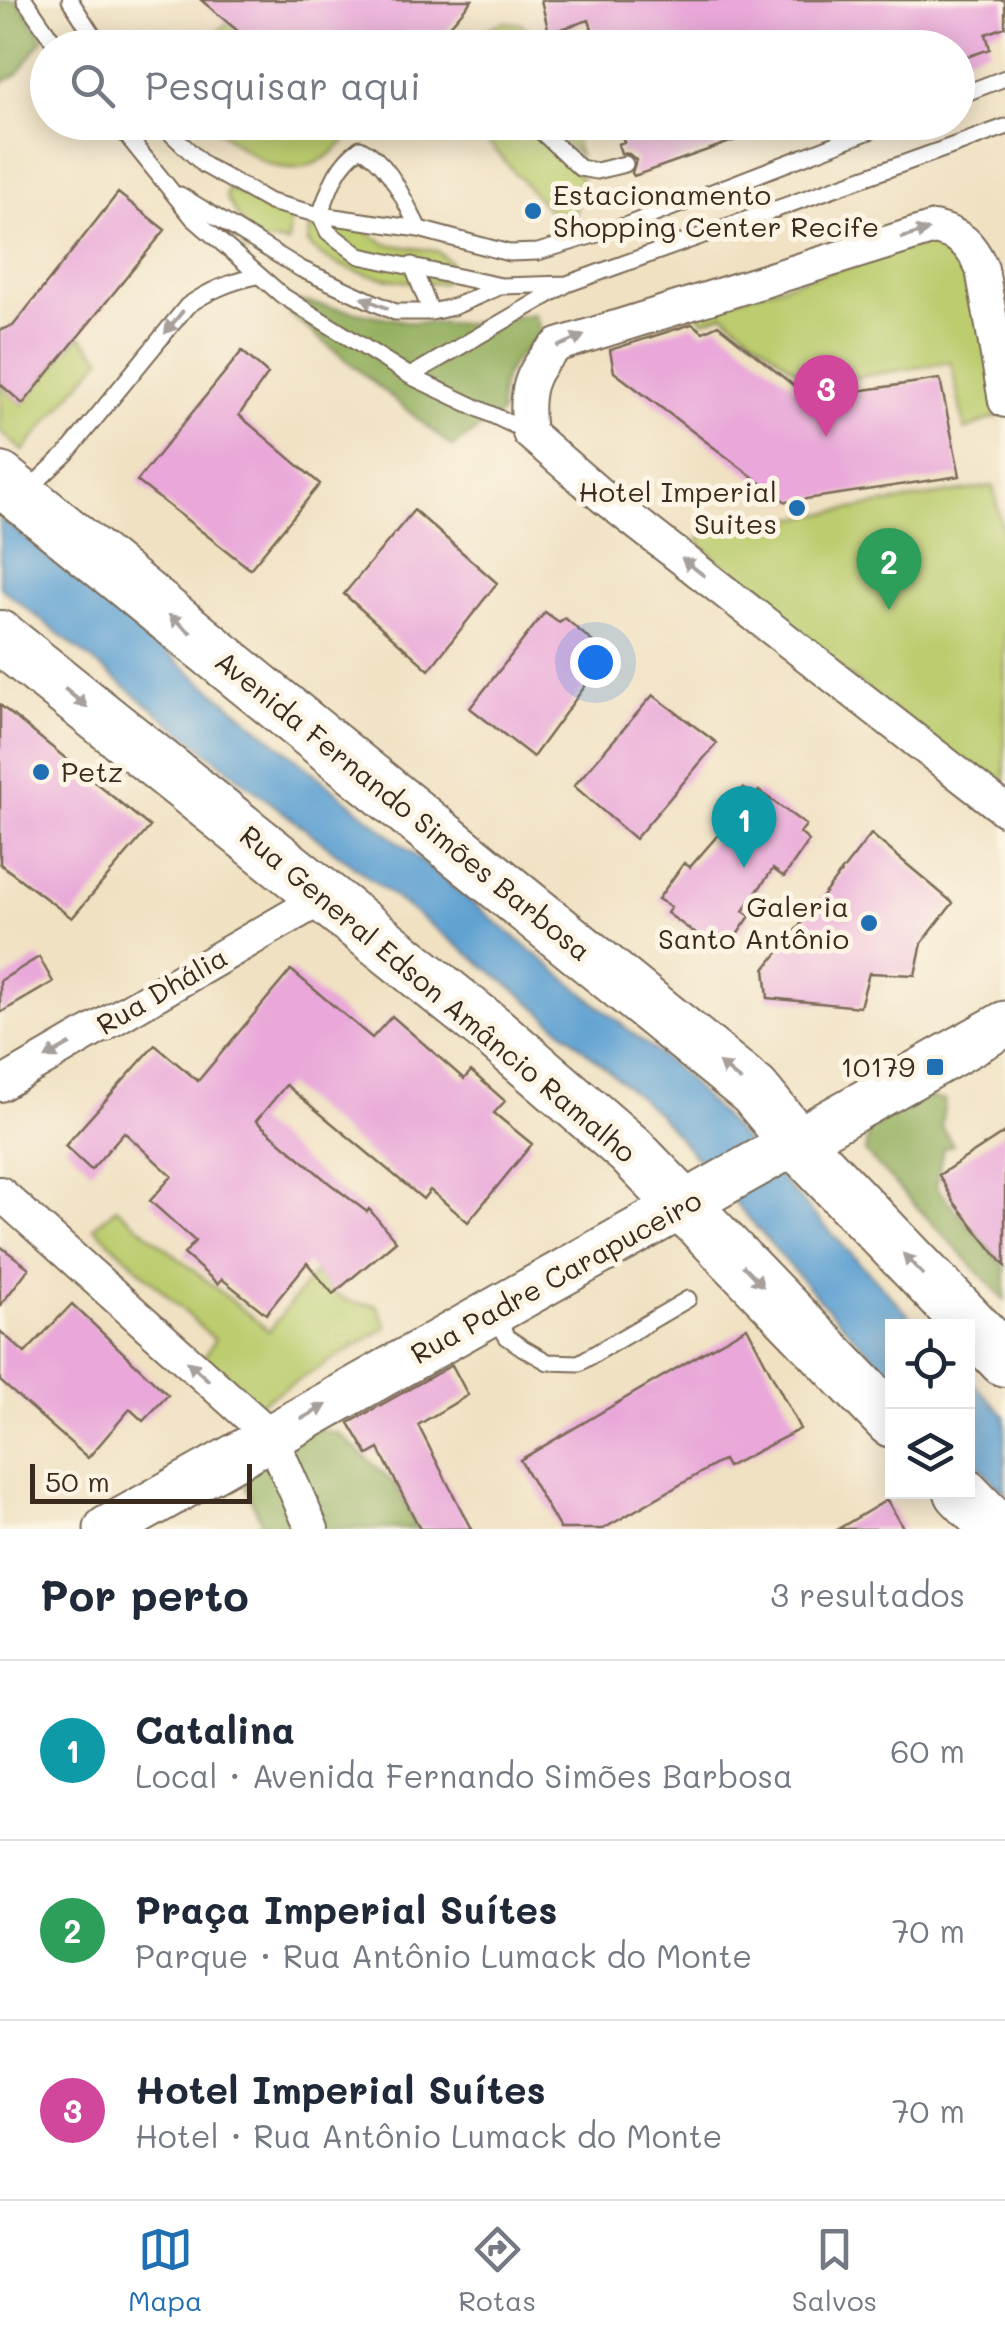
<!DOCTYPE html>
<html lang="pt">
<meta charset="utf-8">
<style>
:root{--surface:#fff;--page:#f2f2f3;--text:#1f2937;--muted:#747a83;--line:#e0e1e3;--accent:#1f6fb2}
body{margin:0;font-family:Mali,sans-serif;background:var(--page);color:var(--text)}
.controls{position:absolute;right:30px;bottom:30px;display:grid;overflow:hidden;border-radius:0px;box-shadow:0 5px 25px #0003}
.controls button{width:90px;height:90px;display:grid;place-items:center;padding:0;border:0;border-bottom:2px solid var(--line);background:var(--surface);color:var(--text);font:50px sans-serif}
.scale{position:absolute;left:30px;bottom:25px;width:222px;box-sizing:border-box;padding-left:10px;border:5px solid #3b2a1e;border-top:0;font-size:28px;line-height:35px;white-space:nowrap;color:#3b2a1e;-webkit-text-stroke:8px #fcf5e5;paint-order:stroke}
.you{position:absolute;left:595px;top:662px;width:35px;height:35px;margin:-25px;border:8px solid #fff;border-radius:50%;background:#1a73e8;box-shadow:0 0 0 15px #1a73e833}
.badge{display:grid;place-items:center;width:65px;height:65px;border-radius:50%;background:var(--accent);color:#fff;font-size:32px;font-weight:700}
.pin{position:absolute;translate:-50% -82px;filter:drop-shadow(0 2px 5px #0008)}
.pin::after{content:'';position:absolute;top:52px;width:35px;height:30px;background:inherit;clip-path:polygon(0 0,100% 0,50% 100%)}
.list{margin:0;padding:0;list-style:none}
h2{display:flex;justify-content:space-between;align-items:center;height:130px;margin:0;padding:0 40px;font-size:42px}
h2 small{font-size:32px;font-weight:400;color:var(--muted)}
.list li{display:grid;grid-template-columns:65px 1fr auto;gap:30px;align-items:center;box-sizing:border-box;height:180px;padding:0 40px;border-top:2px solid var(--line)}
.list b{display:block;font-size:38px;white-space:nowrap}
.list p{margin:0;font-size:32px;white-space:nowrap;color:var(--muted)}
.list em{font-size:32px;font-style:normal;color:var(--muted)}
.icon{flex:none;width:55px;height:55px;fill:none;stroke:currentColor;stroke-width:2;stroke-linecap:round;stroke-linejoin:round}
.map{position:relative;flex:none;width:1005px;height:1529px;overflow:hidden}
.search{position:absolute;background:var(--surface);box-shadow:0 5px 25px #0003;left:30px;right:30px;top:30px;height:110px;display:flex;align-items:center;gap:25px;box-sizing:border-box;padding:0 35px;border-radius:55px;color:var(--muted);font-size:38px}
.sheet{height:670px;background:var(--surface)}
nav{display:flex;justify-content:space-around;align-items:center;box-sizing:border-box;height:140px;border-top:2px solid var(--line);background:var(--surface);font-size:28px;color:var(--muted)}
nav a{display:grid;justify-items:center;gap:5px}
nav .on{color:var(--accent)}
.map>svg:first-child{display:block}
</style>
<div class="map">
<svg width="1005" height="1529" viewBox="0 0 1005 1529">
<rect width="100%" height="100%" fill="#fcf5e5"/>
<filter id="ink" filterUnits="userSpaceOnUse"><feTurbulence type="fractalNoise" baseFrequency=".01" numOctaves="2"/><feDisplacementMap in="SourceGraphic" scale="20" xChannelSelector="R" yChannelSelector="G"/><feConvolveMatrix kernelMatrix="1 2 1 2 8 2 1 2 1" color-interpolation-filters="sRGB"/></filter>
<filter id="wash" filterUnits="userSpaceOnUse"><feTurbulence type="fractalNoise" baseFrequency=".0048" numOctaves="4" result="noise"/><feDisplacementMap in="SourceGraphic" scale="40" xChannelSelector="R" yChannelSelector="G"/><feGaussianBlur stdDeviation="2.25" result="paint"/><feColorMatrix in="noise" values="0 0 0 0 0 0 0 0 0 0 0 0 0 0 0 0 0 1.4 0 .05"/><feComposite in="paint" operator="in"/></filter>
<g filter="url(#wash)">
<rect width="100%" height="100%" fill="#f0e1c2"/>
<path fill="#bccc6e" stroke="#7c7b46" stroke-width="2.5" d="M228,22L258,48H200Z
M503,22L522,24L538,39L541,47H463L483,31Z
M210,123H363C351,133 341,147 328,156C283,188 243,150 210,123Z
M471,123H523L582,178L575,214L549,211Z
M542,123H568L579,155Z
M228,189L291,210L288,243L270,241L246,253L239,240L244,226L226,198Z
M322,217L359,227L386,244L437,251L449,261L451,271L442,283C406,285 331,273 308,243L310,230Z
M926,243L967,254L1001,415L965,430L951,362L813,384L724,314L703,321L697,310Z
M79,335L102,358L23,451L0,431V384L23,404Z
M993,486L1005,540V797L849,676L699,544L703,524L754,525Z
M116,1208L269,1331L315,1272C335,1296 345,1305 377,1305L387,1327L253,1407L203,1359L215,1340L94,1227Z"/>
<path fill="#95b061" stroke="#686d40" stroke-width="2.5" d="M0,0H18L43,39L18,74L0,83Z
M297,301L410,322L466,324L534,314L542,333C516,357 495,376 501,414L452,447L289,313Z
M924,1096L945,1101L941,1126L953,1145L943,1148L936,1187L1005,1267V1300L865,1152L869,1129Z
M307,1427L340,1434L397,1486L416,1529H264L238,1469Z"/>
<path fill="#5ea1d2" stroke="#4c6678" stroke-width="2.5" d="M0,517L680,1072L919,1326H892V1376L818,1298L658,1114L522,995L261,795L0,587Z
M968,1377L1005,1416V1494L968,1455Z"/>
<g id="blocks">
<path fill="#e9a8d9" d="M201,0H472L431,48H258Z
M541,0H1005V27L986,34L990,49L958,60V48H598L589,20L549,33Z
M617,122H777L778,125L634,176L632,173L636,160L629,154L621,153L618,144L624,142Z
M118,193L165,230L23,404L0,384V330L13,326Z
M692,324L703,332L718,325L809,398L940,379L960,476L786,502L614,372L610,350Z
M242,351L268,374L239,415L320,484L250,569L137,481Z
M414,510L497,583L429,670L344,594Z
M545,612L559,622L565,618L608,655L533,757L470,708Z
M653,695L717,743L635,839L574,786Z
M0,705L150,827L72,918L0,864Z
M743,788L755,796L759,791L806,825L800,833L809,841L784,877L773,869L743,911L750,916L730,945L720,938L714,947L667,913L671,907L658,899L684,863L690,867L724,828L717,824Z
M871,834L953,903L922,943L915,975L869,973L860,1007L768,998L765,969Z
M39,957L53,982L0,1013V981Z
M291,970L372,1038L392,1016L464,1079L471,1071L505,1101L494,1113L532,1144L468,1222L430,1190L423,1199L286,1085L256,1121L329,1183L367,1212L369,1209L396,1241L333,1294L307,1263L266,1314L222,1279L218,1284L184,1254L195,1241L150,1201L172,1176L124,1132L91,1170L65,1146L155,1045L198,1081Z
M1005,1132V1266L954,1202L939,1175Z
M0,1246L29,1268L0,1306Z
M72,1304L168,1395L143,1421L130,1409L88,1458L0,1381V1331L25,1353Z
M747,1327L800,1429L727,1467L723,1460L603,1529H560L520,1460Z
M452,1365L468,1395L418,1425L471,1529H420L379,1449L368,1455L349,1423Z
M887,1500L904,1529H838Z"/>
</g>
</g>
<g filter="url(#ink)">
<use href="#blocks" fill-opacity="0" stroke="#7a6a57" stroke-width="2.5"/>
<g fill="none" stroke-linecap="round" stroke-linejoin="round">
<defs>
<path id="lane" d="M25,0L58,48
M70,0L101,48
M958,96L1005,78
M116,122L193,218L283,296L410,376L526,431
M159,122L204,165L270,202L320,215L419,229L509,253L538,252L627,225L893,122
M531,122L580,168L597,171L625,164
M180,195L301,269L395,312H431L453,307L501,286
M419,229C404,201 390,162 360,148C336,165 330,188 320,215L328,232L360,256L501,286L567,284L1005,127
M412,265L431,312
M410,376L567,284
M28,490L67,453L187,306C210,290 230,282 257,276
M495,1316L507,1337L523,1348L548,1362L579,1363L688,1299"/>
<path id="street" d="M1005,401L982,269C971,244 961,234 934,228L558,345C528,371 524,395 529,433L603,497L1005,810
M0,1085L324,897
M0,1193L271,1436L312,1529"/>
<path id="secondary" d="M107,1529L1005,1024"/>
<path id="primary" d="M0,479L754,1091L797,1143L1005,1360
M0,637L491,1030L630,1150L892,1421
M961,1492L997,1529"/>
</defs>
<use href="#lane" stroke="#7a6a57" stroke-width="19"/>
<use href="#street" stroke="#7a6a57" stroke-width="36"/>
<use href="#secondary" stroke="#7a6a57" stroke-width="49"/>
<use href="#primary" stroke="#7a6a57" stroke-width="56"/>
<use href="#lane" stroke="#fff" stroke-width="15"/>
<use href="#street" stroke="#fff" stroke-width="32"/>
<use href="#secondary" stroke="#fff" stroke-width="45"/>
<use href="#primary" stroke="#fff" stroke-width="52"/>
</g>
<defs><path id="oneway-solid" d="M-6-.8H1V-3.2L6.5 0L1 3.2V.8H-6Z" transform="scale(2.5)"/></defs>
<g fill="#a79f9a">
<use href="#oneway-solid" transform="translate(915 234) rotate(-17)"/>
<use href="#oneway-solid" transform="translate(375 303) rotate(-157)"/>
<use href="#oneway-solid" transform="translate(174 322) rotate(129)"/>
<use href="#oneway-solid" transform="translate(571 341) rotate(-23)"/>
<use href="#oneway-solid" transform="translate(693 567) rotate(-142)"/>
<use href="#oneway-solid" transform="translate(180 624) rotate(-141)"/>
<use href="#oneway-solid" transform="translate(76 698) rotate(39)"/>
<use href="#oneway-solid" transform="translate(58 1051) rotate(150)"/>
<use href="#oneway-solid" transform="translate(730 1072) rotate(-141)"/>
<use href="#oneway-solid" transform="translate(913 1264) rotate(-134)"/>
<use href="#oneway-solid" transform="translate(753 1276) rotate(46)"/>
<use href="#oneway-solid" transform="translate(198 1371) rotate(-138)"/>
<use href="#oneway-solid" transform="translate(314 1412) rotate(-29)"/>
</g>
</g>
<g fill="#1f6fb2" stroke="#fcf5e5" stroke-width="4">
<circle cx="533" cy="211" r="10"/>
<circle cx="797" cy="508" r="10"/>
<circle cx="41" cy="772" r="10"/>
<circle cx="869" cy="923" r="10"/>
<rect x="925" y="1057" width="20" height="20" rx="5"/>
</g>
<g text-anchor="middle" stroke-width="10" stroke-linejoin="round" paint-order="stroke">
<g font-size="28" fill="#3b2a1e" stroke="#fcf5e5" text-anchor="end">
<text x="553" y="205" text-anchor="start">Estacionamento<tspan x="553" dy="32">Shopping Center Recife</tspan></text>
<text x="777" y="502">Hotel Imperial<tspan x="777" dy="32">Suites</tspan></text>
<text x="61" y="782" text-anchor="start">Petz</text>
<text x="849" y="917">Galeria<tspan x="849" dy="32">Santo Antônio</tspan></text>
<text x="915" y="1077">10179</text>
</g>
<g font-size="28" fill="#3b2a1e" stroke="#fcf5e5">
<text transform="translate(403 806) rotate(39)" y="10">Avenida Fernando Simões Barbosa</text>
<text transform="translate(162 991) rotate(-30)" y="10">Rua Dhália</text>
<text transform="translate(438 994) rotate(40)" y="10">Rua General Edson Amâncio Ramalho</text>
<text transform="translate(556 1277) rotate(-29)" y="10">Rua Padre Carapuceiro</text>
</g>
</g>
</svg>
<div class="controls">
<button><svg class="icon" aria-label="locate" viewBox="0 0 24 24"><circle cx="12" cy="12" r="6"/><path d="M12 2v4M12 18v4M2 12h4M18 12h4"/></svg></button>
<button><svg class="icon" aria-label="layers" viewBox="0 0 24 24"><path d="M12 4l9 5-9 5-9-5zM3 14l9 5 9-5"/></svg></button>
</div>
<div class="scale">50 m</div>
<div class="you"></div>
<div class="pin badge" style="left:744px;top:868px;background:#0f9aa8">1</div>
<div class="pin badge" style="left:889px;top:610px;background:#2e9e5b">2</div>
<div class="pin badge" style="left:826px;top:437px;background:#d1479c">3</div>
<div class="search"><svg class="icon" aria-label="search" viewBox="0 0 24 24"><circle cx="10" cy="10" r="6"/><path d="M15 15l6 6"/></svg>Pesquisar aqui</div>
</div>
<section class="sheet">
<h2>Por perto<small>3 resultados</small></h2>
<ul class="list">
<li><span class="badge" style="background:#0f9aa8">1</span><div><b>Catalina</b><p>Local · Avenida Fernando Simões Barbosa</p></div><em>60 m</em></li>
<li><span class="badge" style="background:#2e9e5b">2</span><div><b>Praça Imperial Suítes</b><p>Parque · Rua Antônio Lumack do Monte</p></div><em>70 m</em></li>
<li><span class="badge" style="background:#d1479c">3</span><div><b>Hotel Imperial Suítes</b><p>Hotel · Rua Antônio Lumack do Monte</p></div><em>70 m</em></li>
</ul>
</section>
<nav>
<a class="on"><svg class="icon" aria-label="map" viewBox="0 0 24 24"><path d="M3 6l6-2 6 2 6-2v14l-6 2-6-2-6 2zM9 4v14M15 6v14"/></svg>Mapa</a>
<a><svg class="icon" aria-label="directions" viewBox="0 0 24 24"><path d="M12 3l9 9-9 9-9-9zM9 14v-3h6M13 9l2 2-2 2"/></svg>Rotas</a>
<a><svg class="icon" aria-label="saved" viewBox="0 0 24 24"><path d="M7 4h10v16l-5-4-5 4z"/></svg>Salvos</a>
</nav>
